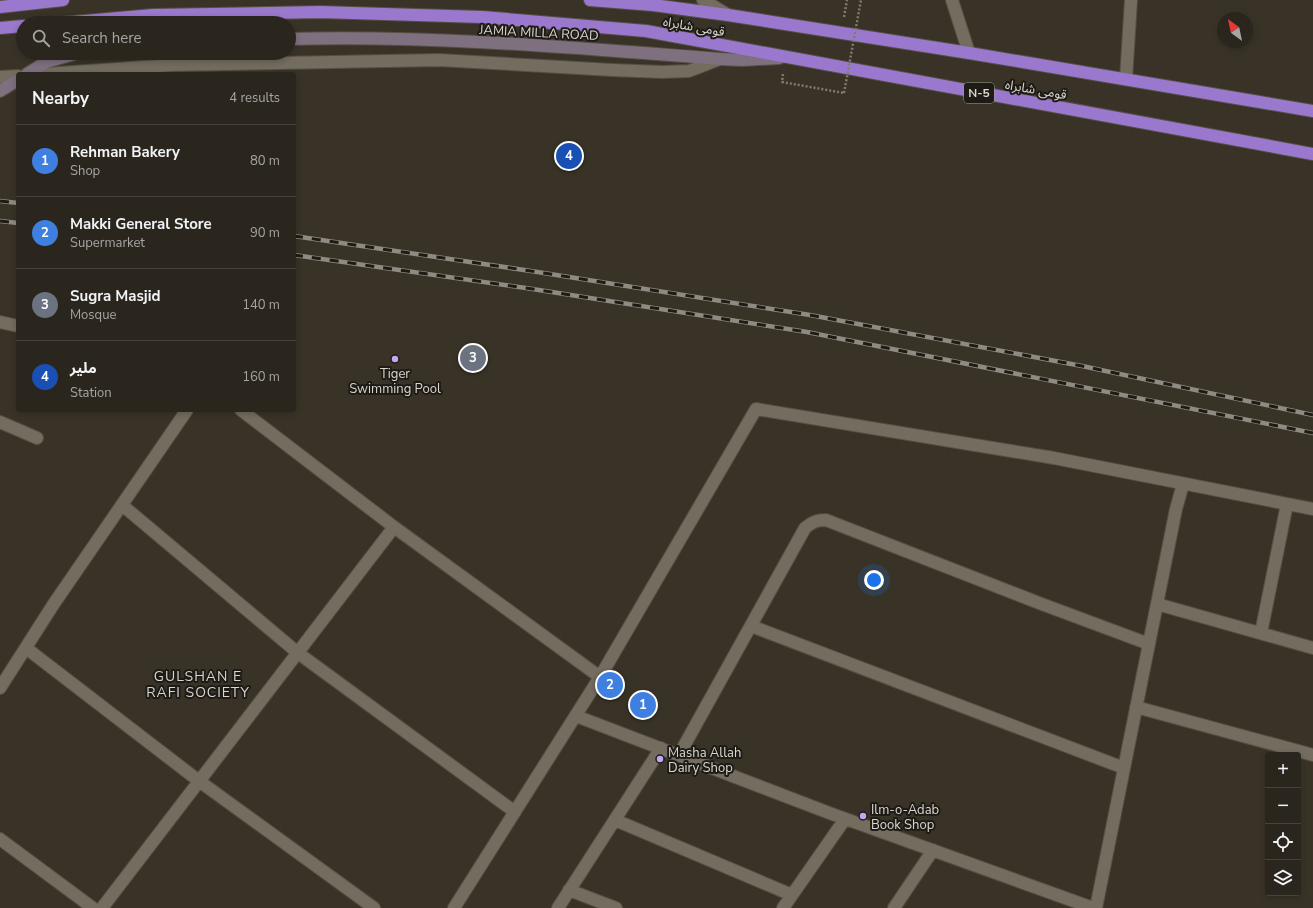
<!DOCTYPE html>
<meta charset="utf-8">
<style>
:root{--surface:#2b261d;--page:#37322a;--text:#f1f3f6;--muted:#a6a5a4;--line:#47433b;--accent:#c3a7f2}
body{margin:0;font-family:"Nunito Sans","Noto Sans Arabic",sans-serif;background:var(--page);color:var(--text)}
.controls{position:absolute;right:12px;bottom:12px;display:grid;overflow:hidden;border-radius:4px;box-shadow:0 2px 6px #0003}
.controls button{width:36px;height:36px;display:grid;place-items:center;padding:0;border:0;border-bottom:1px solid var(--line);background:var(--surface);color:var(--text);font:20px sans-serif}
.compass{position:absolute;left:1217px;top:12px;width:36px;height:36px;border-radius:50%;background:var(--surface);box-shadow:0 2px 6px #0003;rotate:327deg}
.you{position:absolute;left:874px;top:580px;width:14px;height:14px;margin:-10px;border:3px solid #fff;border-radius:50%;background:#1a73e8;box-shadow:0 0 0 6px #1a73e833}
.badge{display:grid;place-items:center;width:26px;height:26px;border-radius:50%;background:var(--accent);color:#fff;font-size:13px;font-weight:700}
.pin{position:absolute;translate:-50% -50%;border:2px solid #fff;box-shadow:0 1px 4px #0006}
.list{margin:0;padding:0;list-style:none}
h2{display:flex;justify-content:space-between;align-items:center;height:52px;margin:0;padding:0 16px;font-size:17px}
h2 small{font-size:13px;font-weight:400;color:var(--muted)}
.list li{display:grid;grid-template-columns:26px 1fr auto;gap:12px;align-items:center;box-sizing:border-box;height:72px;padding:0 16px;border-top:1px solid var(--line)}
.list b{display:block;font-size:15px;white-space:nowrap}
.list p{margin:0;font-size:13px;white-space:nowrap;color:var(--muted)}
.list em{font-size:13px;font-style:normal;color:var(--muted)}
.icon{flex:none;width:22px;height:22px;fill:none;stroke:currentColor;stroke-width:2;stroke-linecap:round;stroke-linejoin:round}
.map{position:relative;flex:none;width:1313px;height:908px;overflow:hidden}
.search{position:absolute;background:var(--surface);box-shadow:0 2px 6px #0003;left:16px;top:16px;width:280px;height:44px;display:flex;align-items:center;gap:10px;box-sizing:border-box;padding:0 14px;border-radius:22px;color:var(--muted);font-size:15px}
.panel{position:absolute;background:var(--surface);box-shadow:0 2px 6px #0003;left:16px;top:72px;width:280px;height:340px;border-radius:4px}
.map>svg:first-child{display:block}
</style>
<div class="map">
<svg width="1313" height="908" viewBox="0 0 1313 908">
<rect width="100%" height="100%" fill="#393327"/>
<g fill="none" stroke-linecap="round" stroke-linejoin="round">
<defs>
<path id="street" d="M703,0L728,15
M952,0L969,53
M45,74L173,65L439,60L612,70L662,72L689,71L720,59
M0,77L18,76
M1126,79L1131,0
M0,322L18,326
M241,410L394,527L600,677
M0,422L37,438
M122,505L298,653L515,812
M1157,604L1313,648
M751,626L1124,768
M1261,633L1287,504
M26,648L199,781L374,908
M0,688L53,605L187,410
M1136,707L1313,755
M576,716L832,814L1093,908
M679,755L805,528C812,522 817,520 826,520L1039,603L1149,644
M615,820L792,895
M0,839L93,908
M569,890L616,908
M102,908L394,527
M454,908L600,677L756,409L1054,458L1313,509
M558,908L661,748
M783,908L845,819
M894,908L933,850
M1096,908L1176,509L1183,484"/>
<path id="secondary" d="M289,39C433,35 577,48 720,59L742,60L779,58
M27,74L46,62L78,53
M0,91L18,80"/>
<path id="highway" d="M590,0L653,5L728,15L969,53L1313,111
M0,7L63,0
M62,23L153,15L320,12L482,17L646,31L1313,154
M0,28L23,26"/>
</defs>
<use href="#street" stroke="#544f45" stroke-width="14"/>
<use href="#secondary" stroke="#544f45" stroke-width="14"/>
<use href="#highway" stroke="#544f45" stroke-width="14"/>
<path stroke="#807b71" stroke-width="2.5" stroke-dasharray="2 2" stroke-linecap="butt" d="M844,17L847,0
M783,74L782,82L844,93"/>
<use href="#street" stroke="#736c5f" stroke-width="12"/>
<use href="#secondary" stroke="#7f7080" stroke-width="12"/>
<use href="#highway" stroke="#9a78ce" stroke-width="12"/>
<defs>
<path id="rail" d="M0,201L18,203
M0,221L18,223
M294,236L531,271L810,315L1082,366L1313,415
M294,255L526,288L807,332L1313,433"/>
</defs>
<use href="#rail" stroke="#8f8b81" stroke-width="4.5"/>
<use href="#rail" stroke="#1e1b16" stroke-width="3" stroke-dasharray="9" stroke-linecap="butt"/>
<path stroke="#807b71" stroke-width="2.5" stroke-dasharray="2 2" stroke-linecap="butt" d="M844,93L861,0"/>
</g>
<g fill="#c3a7f2" stroke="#1e1b16" stroke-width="1.5">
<circle cx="395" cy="359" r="4"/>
<circle cx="660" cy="759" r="4"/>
<circle cx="863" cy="816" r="4"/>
</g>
<g text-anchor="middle" stroke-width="4" stroke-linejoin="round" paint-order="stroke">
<rect fill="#1e1b16" stroke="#a29f98" stroke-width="1" x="964" y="83" width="30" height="20" rx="3"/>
<g font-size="12" font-weight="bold" fill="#dad7cf">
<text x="979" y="97">N-5</text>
</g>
<g font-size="13" fill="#dad7cf" stroke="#1e1b16">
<text transform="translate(694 26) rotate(10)" y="5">قومی شاہراہ</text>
<text transform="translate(539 32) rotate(3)" y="5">JAMIA MILLA ROAD</text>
<text transform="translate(1036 89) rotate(10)" y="5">قومی شاہراہ</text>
</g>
<g font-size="13" fill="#dad7cf" stroke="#1e1b16" text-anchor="start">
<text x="395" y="378" text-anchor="middle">Tiger<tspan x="395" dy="15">Swimming Pool</tspan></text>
<text x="668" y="757">Masha Allah<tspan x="668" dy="15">Dairy Shop</tspan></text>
<text x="871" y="814">Ilm-o-Adab<tspan x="871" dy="15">Book Shop</tspan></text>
</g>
<g font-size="14" letter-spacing="1" fill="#dad7cf" stroke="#1e1b16">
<text x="198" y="681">GULSHAN E<tspan x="198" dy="16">RAFI SOCIETY</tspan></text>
</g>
</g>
</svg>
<div class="controls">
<button>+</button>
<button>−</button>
<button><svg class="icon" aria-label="locate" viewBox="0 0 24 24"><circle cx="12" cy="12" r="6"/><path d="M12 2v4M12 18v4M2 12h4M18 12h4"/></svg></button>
<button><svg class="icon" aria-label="layers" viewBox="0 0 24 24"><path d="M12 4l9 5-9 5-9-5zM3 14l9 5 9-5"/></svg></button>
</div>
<svg class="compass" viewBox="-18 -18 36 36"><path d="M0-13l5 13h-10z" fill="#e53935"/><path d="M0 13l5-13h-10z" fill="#a6a5a4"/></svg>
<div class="you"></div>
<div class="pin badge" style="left:643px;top:705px;background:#3f7fe0">1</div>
<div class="pin badge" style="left:610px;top:685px;background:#3f7fe0">2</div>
<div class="pin badge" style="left:473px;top:358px;background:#6b7280">3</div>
<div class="pin badge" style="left:569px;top:156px;background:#1a4fb4">4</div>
<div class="search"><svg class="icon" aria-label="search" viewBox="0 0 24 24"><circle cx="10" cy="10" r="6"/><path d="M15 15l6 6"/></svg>Search here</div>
<section class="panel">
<h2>Nearby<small>4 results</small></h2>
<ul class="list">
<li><span class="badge" style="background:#3f7fe0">1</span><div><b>Rehman Bakery</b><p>Shop</p></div><em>80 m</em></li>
<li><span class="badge" style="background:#3f7fe0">2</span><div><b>Makki General Store</b><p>Supermarket</p></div><em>90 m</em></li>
<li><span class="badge" style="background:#6b7280">3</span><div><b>Sugra Masjid</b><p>Mosque</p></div><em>140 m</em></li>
<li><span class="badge" style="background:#1a4fb4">4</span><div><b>ملیر</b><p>Station</p></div><em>160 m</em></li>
</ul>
</section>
</div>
